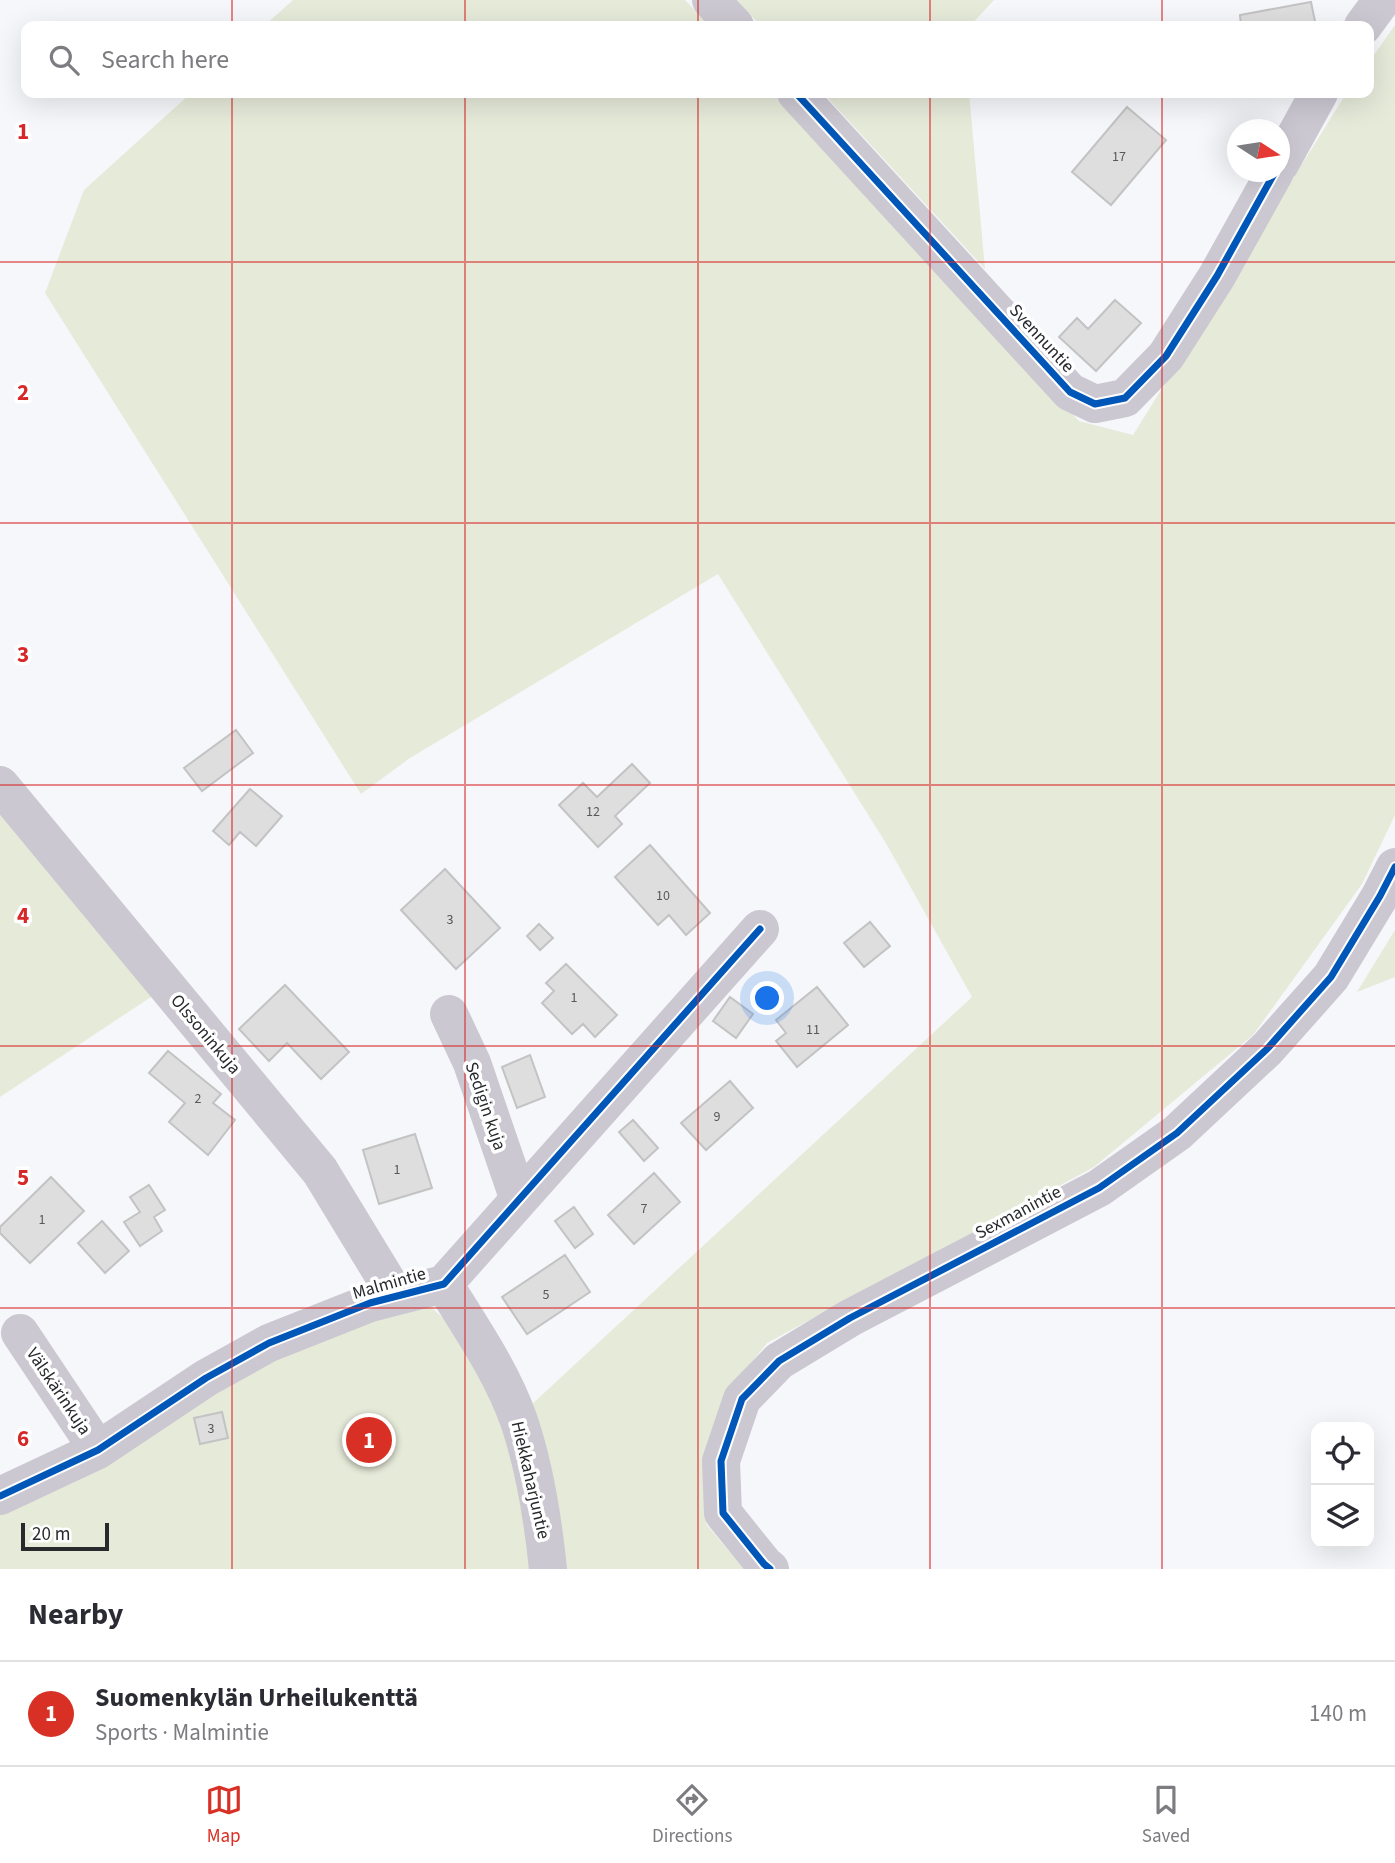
<!DOCTYPE html>
<meta charset="utf-8">
<style>
:root{--surface:#fff;--page:#f2f2f3;--text:#2b2b33;--muted:#7c7c81;--line:#e1e1e2;--accent:#d93025}
body{margin:0;font-family:"Source Sans 3",sans-serif;background:var(--page);color:var(--text)}
.controls{position:absolute;right:21px;bottom:21px;display:grid;overflow:hidden;border-radius:14px;box-shadow:0 7px 28px #0002}
.controls button{width:63px;height:63px;display:grid;place-items:center;padding:0;border:0;border-bottom:2px solid var(--line);background:var(--surface);color:var(--text);font:35px sans-serif}
.compass{position:absolute;left:1227px;top:119px;width:63px;height:63px;border-radius:50%;background:var(--surface);box-shadow:0 7px 28px #0002;rotate:102deg}
.scale{position:absolute;left:21px;bottom:18px;width:88px;box-sizing:border-box;padding-left:7px;border:4px solid #27292c;border-top:0;font-size:19px;line-height:24px;white-space:nowrap;color:#27292c;-webkit-text-stroke:5px #fff;paint-order:stroke}
.you{position:absolute;left:768px;top:999px;width:24px;height:24px;margin:-18px;border:5px solid #fff;border-radius:50%;background:#1a73e8;box-shadow:0 0 0 10px #1a73e833}
.badge{display:grid;place-items:center;width:46px;height:46px;border-radius:50%;background:var(--accent);color:#fff;font-size:23px;font-weight:700}
.pin{position:absolute;translate:-50% -50%;border:4px solid #fff;box-shadow:0 2px 7px #0006}
.list{margin:0;padding:0;list-style:none}
h2{display:flex;justify-content:space-between;align-items:center;height:91px;margin:0;padding:0 28px;font-size:30px}
h2 small{font-size:23px;font-weight:400;color:var(--muted)}
.list li{display:grid;grid-template-columns:46px 1fr auto;gap:21px;align-items:center;box-sizing:border-box;height:105px;padding:0 28px;border-top:2px solid var(--line)}
.list b{display:block;font-size:26px;white-space:nowrap}
.list p{margin:0;font-size:23px;white-space:nowrap;color:var(--muted)}
.list em{font-size:23px;font-style:normal;color:var(--muted)}
.icon{flex:none;width:38px;height:38px;fill:none;stroke:currentColor;stroke-width:2;stroke-linecap:round;stroke-linejoin:round}
.map{position:relative;flex:none;width:1395px;height:1569px;overflow:hidden}
.search{position:absolute;background:var(--surface);box-shadow:0 7px 28px #0002;left:21px;right:21px;top:21px;height:77px;display:flex;align-items:center;gap:18px;box-sizing:border-box;padding:0 24px;border-radius:14px;color:var(--muted);font-size:26px}
.sheet{height:196px;background:var(--surface)}
nav{display:flex;justify-content:space-around;align-items:center;box-sizing:border-box;height:98px;border-top:2px solid var(--line);background:var(--surface);font-size:19px;color:var(--muted)}
nav a{display:grid;justify-items:center;gap:4px}
nav .on{color:var(--accent)}
.map>svg:first-child{display:block}
</style>
<div class="map">
<svg width="1395" height="1569" viewBox="0 0 1395 1569">
<rect width="100%" height="100%" fill="#f6f7fb"/>
<path fill="#e6ead9" d="M293,0H685L710,26H264Z
M737,0H994L970,26H761Z
M1395,25V815L1362,884L1253,1035L1094,1167L767,1343L728,1392L705,1456L706,1524L744,1569H562L530,1406L972,997L887,845L718,574L410,758L361,794L45,293L84,190L191,93H772L1079,421L1133,435L1344,97L1347,93H1369V62Z
M823,93H969L985,269Z
M0,798L157,993L0,1097Z
M1395,930V977L1357,992Z
M425,1305C463,1320 504,1423 515,1462C525,1494 527,1536 533,1569H0V1505L226,1380L333,1329Z"/>
<path fill="#dfdedf" stroke="#c3c3c3" stroke-width="2" d="M1311,2L1316,26H1241L1240,15Z
M1127,107L1166,140L1111,205L1072,172Z
M1115,300L1141,323L1096,371L1059,337L1077,318L1088,329Z
M236,730L253,753L202,791L184,768Z
M632,764L650,783L615,816L622,824L598,847L559,805L583,783L597,797Z
M250,789L282,816L256,846L240,832L229,845L213,831Z
M650,845L710,913L686,935L669,915L658,925L615,877Z
M445,869L500,928L456,969L401,910Z
M870,922L890,946L864,967L844,943Z
M539,924L553,938L540,950L527,936Z
M566,964L617,1015L595,1037L583,1024L572,1034L542,1003L554,991L546,983Z
M285,985L349,1052L321,1079L287,1043L269,1061L239,1029Z
M817,987L848,1025L797,1067L776,1041L786,1033L776,1020Z
M730,997L753,1014L736,1038L713,1021Z
M168,1051L221,1094L213,1103L235,1120L208,1155L169,1122L185,1103L149,1073Z
M530,1055L545,1097L517,1108L502,1067Z
M730,1081L753,1108L706,1150L681,1123Z
M633,1120L658,1148L644,1161L619,1132Z
M415,1134L432,1188L379,1204L363,1150Z
M654,1173L680,1202L634,1244L608,1215Z
M51,1177L84,1211L30,1263L0,1233V1227Z
M149,1185L165,1210L154,1217L162,1231L140,1246L124,1222L140,1212L130,1197Z
M574,1207L593,1234L575,1248L555,1221Z
M102,1221L129,1251L105,1273L78,1243Z
M565,1255L590,1292L527,1334L502,1297Z
M222,1412L228,1438L200,1444L194,1418Z"/>
<g fill="none" stroke-linecap="round" stroke-linejoin="round">
<path stroke="#ccc8d2" stroke-width="38" d="M711,0L735,26
M1363,26L1382,0
M796,93L1070,392L1095,404L1125,398L1166,356L1217,276L1275,172
M1280,164L1319,93
M0,785L320,1171L396,1296
M449,1014L472,1063L519,1200
M444,1284C471,1328 502,1372 519,1421C535,1468 543,1520 548,1569
M20,1333L98,1450
M0,1496L98,1450L206,1378L269,1343L370,1303L444,1284L760,929
M770,1569L764,1564L723,1513L721,1461L742,1399L779,1361L850,1318L1099,1188L1177,1133L1267,1049L1331,977L1380,896L1395,867"/>
<defs>
<path id="cycleway" d="M796,93L1070,392L1095,404L1125,398L1166,356L1217,276L1275,172
M0,1496L98,1450L206,1378L269,1343L370,1303L444,1284L760,929
M770,1569L764,1564L723,1513L721,1461L742,1399L779,1361L850,1318L1099,1188L1177,1133L1267,1049L1331,977L1380,896L1395,867"/>
</defs>
<use href="#cycleway" stroke="#fff" stroke-width="11"/>
<use href="#cycleway" stroke="#0057b8" stroke-width="7"/>
</g>
<path fill="none" stroke="#d62828" stroke-width="2" stroke-opacity="0.55" d="M232,0V26M465,0V26M698,0V26M930,0V26M1162,0V26M232,93V1569M465,93V1569M698,93V1569M930,93V1569M1162,93V1569M0,262H1395M0,523H1395M0,785H1395M0,1046H1395M0,1308H1395"/>
<g text-anchor="middle" stroke-width="7" stroke-linejoin="round" paint-order="stroke">
<g font-size="14" fill="#57585a">
<text x="1119" y="161">17</text>
<text x="593" y="816">12</text>
<text x="663" y="900">10</text>
<text x="450" y="924">3</text>
<text x="574" y="1002">1</text>
<text x="813" y="1034">11</text>
<text x="198" y="1103">2</text>
<text x="717" y="1121">9</text>
<text x="397" y="1174">1</text>
<text x="644" y="1213">7</text>
<text x="42" y="1224">1</text>
<text x="546" y="1299">5</text>
<text x="211" y="1433">3</text>
</g>
<g font-size="18" fill="#27292c" stroke="#fff">
<text transform="translate(1042 338) rotate(47)" y="6">Svennuntie</text>
<text transform="translate(206 1034) rotate(50)" y="6">Olssoninkuja</text>
<text transform="translate(486 1106) rotate(71)" y="6">Sedigin kuja</text>
<text transform="translate(1018 1212) rotate(-28)" y="6">Sexmanintie</text>
<text transform="translate(389 1283) rotate(-16)" y="6">Malmintie</text>
<text transform="translate(59 1391) rotate(56)" y="6">Välskärinkuja</text>
<text transform="translate(531 1480) rotate(77)" y="6">Hiekkaharjuntie</text>
</g>
</g>
<g font-size="23" text-anchor="middle" font-weight="bold" fill="#d62828" stroke="#fff" stroke-width="7" stroke-linejoin="round" paint-order="stroke">
<text x="23" y="139">1</text>
<text x="23" y="400">2</text>
<text x="23" y="662">3</text>
<text x="23" y="923">4</text>
<text x="23" y="1185">5</text>
<text x="23" y="1446">6</text>
</g>
</svg>
<div class="controls">
<button><svg class="icon" aria-label="locate" viewBox="0 0 24 24"><circle cx="12" cy="12" r="6"/><path d="M12 2v4M12 18v4M2 12h4M18 12h4"/></svg></button>
<button><svg class="icon" aria-label="layers" viewBox="0 0 24 24"><path d="M12 4l9 5-9 5-9-5zM3 14l9 5 9-5"/></svg></button>
</div>
<svg class="compass" viewBox="-18 -18 36 36"><path d="M0-13l5 13h-10z" fill="#e53935"/><path d="M0 13l5-13h-10z" fill="#7c7c81"/></svg>
<div class="scale">20 m</div>
<div class="you"></div>
<div class="pin badge" style="left:369px;top:1440px">1</div>
<div class="search"><svg class="icon" aria-label="search" viewBox="0 0 24 24"><circle cx="10" cy="10" r="6"/><path d="M15 15l6 6"/></svg>Search here</div>
</div>
<section class="sheet">
<h2>Nearby<small></small></h2>
<ul class="list">
<li><span class="badge">1</span><div><b>Suomenkylän Urheilukenttä</b><p>Sports · Malmintie</p></div><em>140 m</em></li>
</ul>
</section>
<nav>
<a class="on"><svg class="icon" aria-label="map" viewBox="0 0 24 24"><path d="M3 6l6-2 6 2 6-2v14l-6 2-6-2-6 2zM9 4v14M15 6v14"/></svg>Map</a>
<a><svg class="icon" aria-label="directions" viewBox="0 0 24 24"><path d="M12 3l9 9-9 9-9-9zM9 14v-3h6M13 9l2 2-2 2"/></svg>Directions</a>
<a><svg class="icon" aria-label="saved" viewBox="0 0 24 24"><path d="M7 4h10v16l-5-4-5 4z"/></svg>Saved</a>
</nav>
